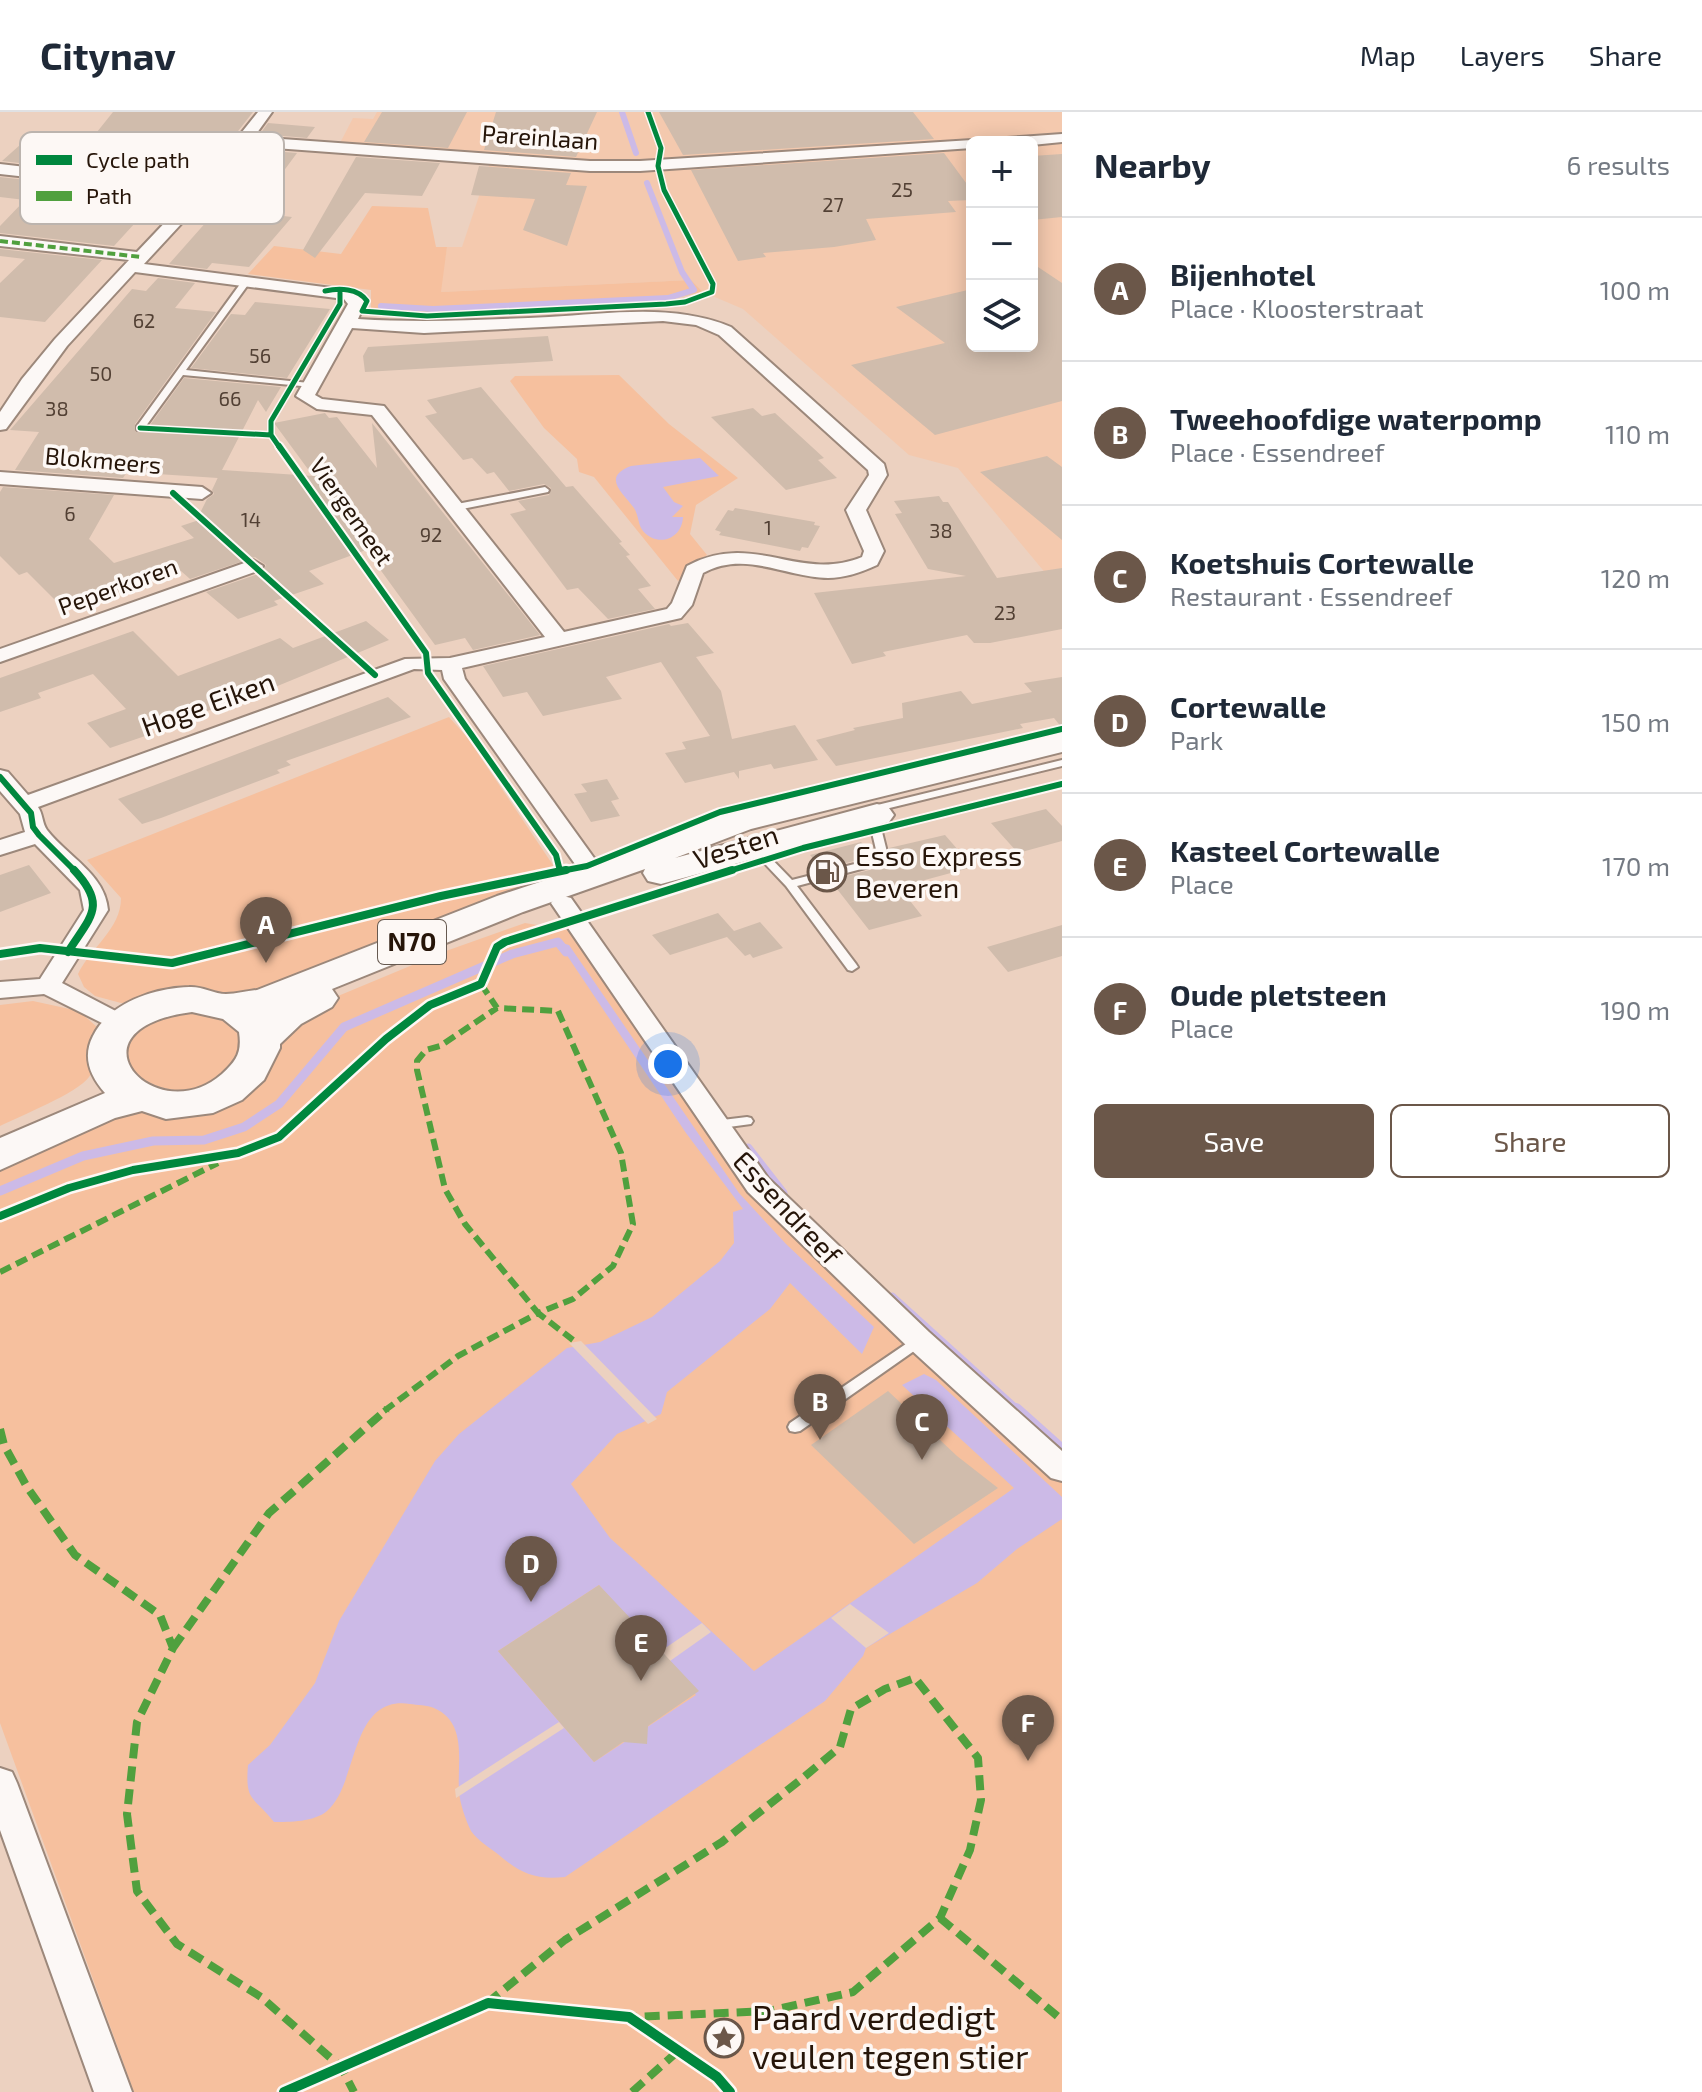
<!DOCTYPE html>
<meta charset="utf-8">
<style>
:root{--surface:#fff;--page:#f6f6f7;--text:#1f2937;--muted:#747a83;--line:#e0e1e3;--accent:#6b5749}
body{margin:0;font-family:"Exo 2",sans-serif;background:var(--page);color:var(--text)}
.controls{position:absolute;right:24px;top:24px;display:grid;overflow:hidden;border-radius:12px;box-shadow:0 4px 20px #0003}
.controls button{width:72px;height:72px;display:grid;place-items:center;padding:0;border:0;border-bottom:2px solid var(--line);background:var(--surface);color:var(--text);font:40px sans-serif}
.you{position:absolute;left:668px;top:952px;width:28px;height:28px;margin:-20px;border:6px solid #fff;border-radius:50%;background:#1a73e8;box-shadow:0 0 0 12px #1a73e833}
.badge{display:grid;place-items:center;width:52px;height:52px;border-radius:50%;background:var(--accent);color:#fff;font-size:26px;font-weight:700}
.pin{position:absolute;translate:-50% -66px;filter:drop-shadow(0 2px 4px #0008)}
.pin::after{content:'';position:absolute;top:42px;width:28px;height:24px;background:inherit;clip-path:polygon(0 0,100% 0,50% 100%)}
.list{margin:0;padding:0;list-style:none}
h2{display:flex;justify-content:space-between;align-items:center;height:104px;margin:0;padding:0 32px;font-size:34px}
h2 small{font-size:26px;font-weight:400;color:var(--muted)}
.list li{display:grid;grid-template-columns:52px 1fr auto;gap:24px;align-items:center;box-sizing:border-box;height:144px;padding:0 32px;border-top:2px solid var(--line)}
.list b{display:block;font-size:30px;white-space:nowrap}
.list p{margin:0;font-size:26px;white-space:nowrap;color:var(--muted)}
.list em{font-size:26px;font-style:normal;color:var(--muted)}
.actions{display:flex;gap:16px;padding:24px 32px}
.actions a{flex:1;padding:18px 0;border:2px solid var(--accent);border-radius:12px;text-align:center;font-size:28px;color:var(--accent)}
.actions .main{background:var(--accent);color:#fff}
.icon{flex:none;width:44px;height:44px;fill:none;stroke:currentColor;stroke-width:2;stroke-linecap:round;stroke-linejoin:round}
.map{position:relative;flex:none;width:1062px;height:1980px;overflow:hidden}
header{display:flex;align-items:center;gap:48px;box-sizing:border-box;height:112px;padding:0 40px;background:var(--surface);border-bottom:2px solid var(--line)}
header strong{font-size:38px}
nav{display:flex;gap:44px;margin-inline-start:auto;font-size:28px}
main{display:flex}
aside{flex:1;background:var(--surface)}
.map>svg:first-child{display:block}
</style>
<header>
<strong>Citynav</strong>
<nav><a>Map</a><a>Layers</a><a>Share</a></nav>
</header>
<main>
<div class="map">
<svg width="1062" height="1980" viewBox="0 0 1062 1980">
<rect width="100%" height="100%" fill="#ecd1c0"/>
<path fill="#f4c9ae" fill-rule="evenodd" d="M377,0H1062V481L958,356L909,343L743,197L703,180L691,168L440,180L447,135H462L493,42L340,31L353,6L373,7ZM972,30H1032V234H972Z"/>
<path fill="#f6c09e" d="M372,94L428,96L436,135H447L441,180L691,168L703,180L667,188L428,202L371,196V178L248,162L274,134L341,142Z
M619,263L669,312L738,366L696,393L690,422L707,443L678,469L594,365L579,360L577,347L544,316L510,269L515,264Z
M449,605L467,625L561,765L302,869L234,883L206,877H186L140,890L121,891L95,884L84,875L78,862C91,835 121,817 121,786L87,748Z
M525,811L573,819L706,1015L1062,1368V1980H134L0,1611V1056L85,1014L134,999L156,1002L254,976L268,960L284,916L314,894L446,839Z
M33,889L79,899L97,915C99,932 100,950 89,965C78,981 20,1004 0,1014V893Z
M190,900L218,905L239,922L242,941C238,947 233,957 228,962C173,1009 82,944 148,911C160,905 177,903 190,900Z"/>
<path fill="#ccbae7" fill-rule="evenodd" d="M700,346L719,364L663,375L674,390L683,394L672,405H683C682,427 658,436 643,419C638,413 639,404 634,396C623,381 601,365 631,354Z
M558,830L569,833L739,1081L786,1132L874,1215L862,1242L790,1171L770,1197L667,1280L661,1302L617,1322L571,1372L610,1426L639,1452L754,1559L1014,1376L902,1273L924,1262L936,1268L1062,1385V1407L1017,1437L977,1471L866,1536L863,1544L825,1589L565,1765C536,1768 521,1762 499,1743C490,1736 477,1728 471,1719C466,1709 459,1689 459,1678C457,1650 468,1611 434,1596C427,1593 417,1593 410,1592C349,1583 359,1672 327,1699C314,1710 290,1710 274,1710C253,1683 245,1691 248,1653L270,1633L315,1571L339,1509L435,1349L459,1322L567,1236L600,1230L652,1205L720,1149L734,1131L733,1100L743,1097L686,1021ZM599,1473L696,1583L594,1650L498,1539Z"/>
<path fill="#ecd1c0" d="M581,1229L657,1307L648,1312L569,1231Z
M850,1492L889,1521L866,1536L831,1506Z
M702,1511L711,1520L670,1549L661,1539Z
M559,1610L564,1616L456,1686L455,1677Z"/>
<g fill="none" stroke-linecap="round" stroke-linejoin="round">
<path stroke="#ccbae7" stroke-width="6" d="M622,0L636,41
M381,194L433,197L668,186L694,178L682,160L647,71"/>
<path stroke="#ccbae7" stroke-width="9" d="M748,1036L783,1081
M0,1079L83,1044L153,1029L204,1028L244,1015L279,992L344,915L512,842L558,830L566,840
M892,1185L1018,1299"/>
<path stroke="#ccbae7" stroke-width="12" d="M1016,1297L1062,1338"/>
</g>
<path fill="#d0bcac" d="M113,0H253L199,69L184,67L182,70L2,49L30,24L89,30Z
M382,0H467L448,36L364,30Z
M496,0H597L576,45L484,38Z
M659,0H913L934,27L683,43Z
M268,11L315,15L307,26L260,22Z
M249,37L297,41L263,87H269L257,101L292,105L249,155L212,151L207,157L169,152L239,73L221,71Z
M944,41L972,79V88L948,89L956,100L866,107L876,128L834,135L763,141L766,145L738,149L691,58Z
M1062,42V105L1032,108V44Z
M356,45L440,51L422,84L365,81L315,146L303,138Z
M479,54L571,61L566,73L587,74L567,134L523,118L535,87L471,83Z
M0,65L169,84L154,100L146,99L114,134L0,121V114L25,88L0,85Z
M0,137L102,148L45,210L0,205V171L25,147L0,144Z
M1032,151L1062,171V289L935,323L851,253L945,231L896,195L972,177V234H1032Z
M158,166L195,171L175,196L216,200L135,312V320H145L184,266L281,275L266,300L258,288L222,358L313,364L274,311L325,301L329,306L337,305L377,356L372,311L540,523L473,538L465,526L435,533L366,438L309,459L324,472L274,489L278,493L238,507L206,480L261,461L266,453L255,445L190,467L181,459L90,490L88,488L63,496L27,460L19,463L0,444V380L3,375L114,383L89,427L114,451L194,426L181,414L196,409L207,387L214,382L212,378L220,361L218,366L127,360L123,366L15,358L39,320L10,318L132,177L146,179Z
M255,190L330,197L287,266L191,256L231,202L245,203Z
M548,224L553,249L365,260L363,244L368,235Z
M481,275L566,375L573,374L622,430L619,431L630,443L626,444L651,474L638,477L655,497L608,507L578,476L567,478L510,402L526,398L518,389L549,383L551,376L544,372L509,379L494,360L487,362L472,346L463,348L425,304L437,301L427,288Z
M753,296L762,304L775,301L824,346L818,348L837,366L786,378L711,305Z
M1047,344L1062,355V428L980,360Z
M939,384L943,390H948L997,466L1062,456V517L990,531H974L967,523L883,540L886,544L852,552L814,481L966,464L928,457L895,402L902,401L894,389Z
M735,396L815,410L814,413L820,414L808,436L802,435L800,439L719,423L721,420L715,418L728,398L733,399Z
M366,509L389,528L263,580L202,601L198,598L149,616L154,621L110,636L87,611L126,597L93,562L38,581L41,586L0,600V566L133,519L178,564L280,526L293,536Z
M688,511L714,541L696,545L721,579L732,627L795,613L818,648L774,657L771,652L739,659V667L734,660L685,671L665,641L686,637L682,630L710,624L661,550L606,565L622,587L543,604L527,580L503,585L483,554L669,512L671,514Z
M1062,565V616L1054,606L1020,612L1023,616L836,654L816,628L855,618L853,616L903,606L902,591L961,579L972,592L1032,580L1024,571Z
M388,585L411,605L286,649L291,653L277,658L280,661L161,706L142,712L118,687Z
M607,667L619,687L611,689L620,704L591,710L574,682L587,680L581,672Z
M1046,697L1062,714V729L1018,741L991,711Z
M945,723L973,755L899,775L922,804L869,818L830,768L889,753L892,747L889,736Z
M861,730L874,744L822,757L810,743Z
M29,753L51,781L0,800V763Z
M718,801L734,819L760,810L783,836L753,846L750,842L745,844L727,825L670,843L652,823Z
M1062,813V844L1008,860L987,835Z
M888,1279L957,1344L998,1376L914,1432L811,1333Z
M599,1473L699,1579L648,1614L647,1632L623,1630L594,1650L498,1539Z"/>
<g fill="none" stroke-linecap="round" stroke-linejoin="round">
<defs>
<path id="lane" d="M243,168L250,170L186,258L309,271L313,273L312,275L183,263L143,318H137V314Z
M545,375L549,378L548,380L457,398L453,395L457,392Z
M1062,648V654L869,701L864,698L865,696Z
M873,701L878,704L889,748L888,750L797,774L856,852L858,855L852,859L848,858L786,774L750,736L755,733L759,734L792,768L878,746L868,704Z
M747,1005L751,1006L753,1009L751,1012L714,1017L708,1013L714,1009Z
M919,1223L924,1224L926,1228L924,1232L800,1319L795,1320L790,1319L788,1315L790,1311Z"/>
<path id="street" d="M258,0H272L254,25L590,49H640L972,28L978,30H972V36L640,59H590L248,34L207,84L144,152L355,179L365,191L358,207C422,211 484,208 549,205C610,202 673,191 731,215L884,352L887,363L866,398L884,439L877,453C862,460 844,466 828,466C784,465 745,438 703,461L692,493L681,506L462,556L465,567L607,764L603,769H587L444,567L442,558L414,557L38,695C43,702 42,711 47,718C68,745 105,762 108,798L62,871L131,907L135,913L131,919L122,921L44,882L0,886V870L40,867L84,798L80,778L35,732L0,743V728L25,720L20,702L0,679V658L8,660L28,683L405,547L450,546L545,525L372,303L317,297L296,284L348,192L344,187L135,160L67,234L6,317L0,318V300L22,267L55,227L129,148L0,134V124L137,140L191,83L0,62V52L198,75ZM663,209L696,213L719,223L868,358L869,363L846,398L864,439L862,445C799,471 754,418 687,454L672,491L667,497L564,520L384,294L322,287L315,283L352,216L424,221Z
M1062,22V30L1032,33V30H1000L1007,26Z
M0,360L202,375L211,381L202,387L0,372Z
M253,448L263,454L260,458L0,550V537Z
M563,784L571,786L768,1066L929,1220L1062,1339V1369L1051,1366L909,1236L748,1080L551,791L555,786Z
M0,1656L12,1660L17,1671L132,1980H94L0,1718Z"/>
<path id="primary" d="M1062,620V640L751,717L675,746L877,692L889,696L894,703L889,710L661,772L648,769L643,761L645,757L523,800L332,877L338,886L332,895L301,912L280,932V936L264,968L242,988L213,1001L166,1007L142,999L115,1006L0,1058V1026L105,981C90,964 82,945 93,924C109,891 154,876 189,875C202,874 214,882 226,882C236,882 247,879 257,878L497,784L582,756L727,701ZM192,900L223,907L239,920C242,940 237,948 222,962C156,1020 61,917 192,900Z"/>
</defs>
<use href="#lane" stroke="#9c887b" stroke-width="4"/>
<use href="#street" stroke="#9c887b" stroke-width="4"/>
<use href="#primary" stroke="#9c887b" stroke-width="4"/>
<use href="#lane" fill="#fcf8f6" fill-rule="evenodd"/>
<use href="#street" fill="#fcf8f6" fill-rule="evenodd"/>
<use href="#primary" fill="#fcf8f6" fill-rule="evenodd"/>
<path stroke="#50a03e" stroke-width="4" stroke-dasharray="8 4" stroke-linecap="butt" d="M0,129L141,145"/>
<path stroke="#50a03e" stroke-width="6" stroke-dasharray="12 6" stroke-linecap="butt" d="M481,872L497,896L558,899L621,1041L633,1112L613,1154L573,1187L538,1201L573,1228
M0,1160L218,1051
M384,1299L458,1244L538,1201L465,1112L445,1077L417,958V949L426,938L440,934L497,896"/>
<path stroke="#50a03e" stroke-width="8" stroke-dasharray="15 8" stroke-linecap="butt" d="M0,1317L4,1333L27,1375L75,1443L160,1503L173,1536L137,1610L127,1702L137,1779L177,1832L261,1885L341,1955L354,1980
M173,1536L269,1401L387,1297
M940,1806L1062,1908
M487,1891L565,1828L722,1730L804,1665L840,1635L851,1597L885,1577L915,1566L978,1646L981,1688L970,1738L940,1806L853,1880L769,1899L631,1905
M632,1980L678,1939"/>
<defs>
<path id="cycleway-far3" d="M325,179C339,176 358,176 367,189L362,199L427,204L666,192L685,190L712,180L713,172L664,78L658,54L661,36L648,0
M140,316L271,323
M280,336L271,323V309L340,192V181"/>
<path id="cycleway-far2" d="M279,334L426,541L428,561L556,743L560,759
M173,381L375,563
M0,665L31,701L33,715L39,723L76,760
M556,760L587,754L720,700L1062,617
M726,760L803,736L1062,672"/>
<path id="cycleway-far1" d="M68,840C90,805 108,794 74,758
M0,842L40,836L172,851L441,784L566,758
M0,1104L69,1076L133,1058L238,1041L279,1025L386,927L430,893L481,872L497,835L505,830L732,758"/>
<path id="cycleway" d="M284,1980L488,1891L629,1905L717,1965L730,1980"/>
</defs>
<use href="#cycleway-far3" stroke="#fdf8f5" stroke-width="8"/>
<use href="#cycleway-far2" stroke="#fdf8f5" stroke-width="10"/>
<use href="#cycleway-far1" stroke="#fdf8f5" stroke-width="13"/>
<use href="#cycleway" stroke="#fdf8f5" stroke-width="15"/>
<use href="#cycleway-far3" stroke="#00873e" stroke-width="5"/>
<use href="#cycleway-far2" stroke="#00873e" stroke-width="6"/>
<use href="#cycleway-far1" stroke="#00873e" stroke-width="8"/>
<use href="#cycleway" stroke="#00873e" stroke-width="10"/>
</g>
<defs>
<symbol id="fuel-ring" viewBox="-11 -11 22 22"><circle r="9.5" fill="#fdf8f5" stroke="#6b5749" stroke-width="1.5"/><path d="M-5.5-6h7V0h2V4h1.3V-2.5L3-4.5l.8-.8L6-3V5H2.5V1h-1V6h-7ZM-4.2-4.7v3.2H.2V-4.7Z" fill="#6b5749"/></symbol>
<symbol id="sight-ring" viewBox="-11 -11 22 22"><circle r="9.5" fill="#fdf8f5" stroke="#6b5749" stroke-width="1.5"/><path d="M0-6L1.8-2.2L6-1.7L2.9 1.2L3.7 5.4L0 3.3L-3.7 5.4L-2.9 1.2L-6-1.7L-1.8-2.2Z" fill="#6b5749"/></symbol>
</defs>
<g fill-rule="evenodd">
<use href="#fuel-ring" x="805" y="738" width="44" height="44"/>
<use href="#sight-ring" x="702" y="1904" width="44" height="44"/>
</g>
<g text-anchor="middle" stroke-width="7" stroke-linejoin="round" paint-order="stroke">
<g font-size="20" fill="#524034">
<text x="902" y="85">25</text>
<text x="833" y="100">27</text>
<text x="144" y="216">62</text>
<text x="260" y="251">56</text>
<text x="101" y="269">50</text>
<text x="230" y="294">66</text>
<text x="57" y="304">38</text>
<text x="70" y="409">6</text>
<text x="251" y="415">14</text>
<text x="768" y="423">1</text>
<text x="941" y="426">38</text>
<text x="431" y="430">92</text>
<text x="1005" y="508">23</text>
</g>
<g font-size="24" fill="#261509" stroke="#fdf8f5">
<text transform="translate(540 26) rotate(4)" y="8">Pareinlaan</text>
<text transform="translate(103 349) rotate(5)" y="8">Blokmeers</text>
<text transform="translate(351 400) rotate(55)" y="8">Viergemeet</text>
<text transform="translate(118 475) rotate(-20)" y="8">Peperkoren</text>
</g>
<rect fill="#fdf8f5" stroke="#665950" stroke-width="2" x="378" y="808" width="68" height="44" rx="6"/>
<g font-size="26" font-weight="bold" fill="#261509">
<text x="412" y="839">N70</text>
</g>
<g font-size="28" fill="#261509" stroke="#fdf8f5">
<text transform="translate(208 592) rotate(-20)" y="10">Hoge Eiken</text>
<text transform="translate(736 735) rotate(-18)" y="10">Vesten</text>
<text transform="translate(787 1096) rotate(47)" y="10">Essendreef</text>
</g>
<g font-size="28" fill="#261509" stroke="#fdf8f5" text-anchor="start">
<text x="855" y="754">Esso Express<tspan x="855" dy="32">Beveren</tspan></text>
</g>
<g font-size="34" fill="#261509" stroke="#fdf8f5" text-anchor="start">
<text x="752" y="1918">Paard verdedigt<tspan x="752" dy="39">veulen tegen stier</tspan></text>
</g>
</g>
<rect x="20" y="20" width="264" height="92" rx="12" fill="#fdf8f5" stroke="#bcb4ae" stroke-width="2"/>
<rect x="36" y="43" width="36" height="10" fill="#00873e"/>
<rect x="36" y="79" width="36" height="10" fill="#50a03e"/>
<g font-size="22" fill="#261509">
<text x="86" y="56">Cycle path</text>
<text x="86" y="92">Path</text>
</g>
</svg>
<div class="controls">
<button>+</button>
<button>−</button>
<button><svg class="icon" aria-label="layers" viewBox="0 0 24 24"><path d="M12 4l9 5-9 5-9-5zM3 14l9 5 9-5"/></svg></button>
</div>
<div class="you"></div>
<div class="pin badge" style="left:266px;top:851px">A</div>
<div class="pin badge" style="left:820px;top:1328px">B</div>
<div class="pin badge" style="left:922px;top:1348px">C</div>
<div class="pin badge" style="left:531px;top:1490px">D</div>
<div class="pin badge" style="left:641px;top:1569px">E</div>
<div class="pin badge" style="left:1028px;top:1649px">F</div>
</div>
<aside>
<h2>Nearby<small>6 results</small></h2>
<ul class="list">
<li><span class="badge">A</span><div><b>Bijenhotel</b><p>Place · Kloosterstraat</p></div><em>100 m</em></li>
<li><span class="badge">B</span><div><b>Tweehoofdige waterpomp</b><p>Place · Essendreef</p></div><em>110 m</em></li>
<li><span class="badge">C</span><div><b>Koetshuis Cortewalle</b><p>Restaurant · Essendreef</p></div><em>120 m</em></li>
<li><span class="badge">D</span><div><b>Cortewalle</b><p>Park</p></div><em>150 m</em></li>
<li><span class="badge">E</span><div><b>Kasteel Cortewalle</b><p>Place</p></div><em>170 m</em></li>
<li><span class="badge">F</span><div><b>Oude pletsteen</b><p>Place</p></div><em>190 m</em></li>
</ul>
<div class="actions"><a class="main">Save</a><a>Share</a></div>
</aside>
</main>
